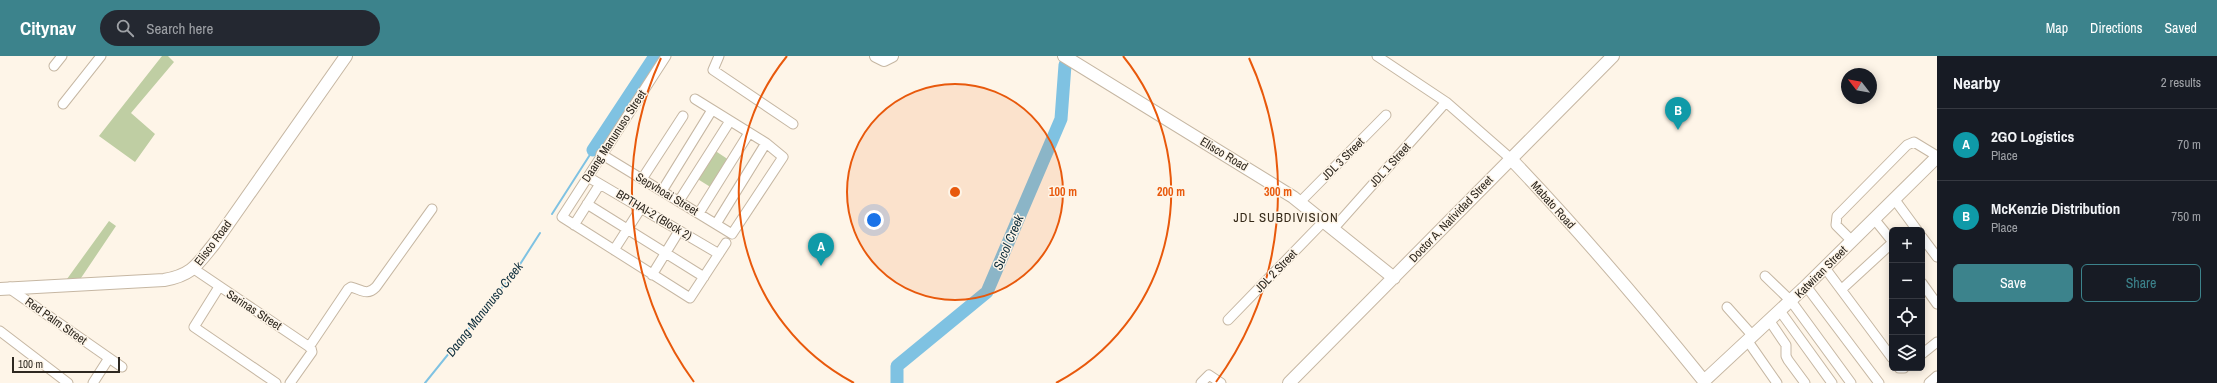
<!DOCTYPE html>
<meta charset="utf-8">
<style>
:root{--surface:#171b24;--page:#242831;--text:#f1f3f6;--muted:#9ea1a6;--line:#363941;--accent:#3c838c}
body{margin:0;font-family:"Archivo Narrow",sans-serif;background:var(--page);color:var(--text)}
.controls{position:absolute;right:12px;bottom:12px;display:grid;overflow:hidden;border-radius:6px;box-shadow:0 2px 10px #0003}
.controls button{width:36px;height:36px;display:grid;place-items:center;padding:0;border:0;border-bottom:1px solid var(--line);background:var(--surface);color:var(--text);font:20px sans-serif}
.compass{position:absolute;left:1841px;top:12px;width:36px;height:36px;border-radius:50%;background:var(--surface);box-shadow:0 2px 10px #0003;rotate:301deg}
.scale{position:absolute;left:12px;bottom:10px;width:108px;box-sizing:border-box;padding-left:4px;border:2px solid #2e2820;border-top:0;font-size:11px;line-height:14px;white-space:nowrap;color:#2e2820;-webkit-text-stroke:3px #fef5e8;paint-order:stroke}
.you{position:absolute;left:874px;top:164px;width:14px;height:14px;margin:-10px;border:3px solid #fff;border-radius:50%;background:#1a73e8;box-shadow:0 0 0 6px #1a73e833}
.badge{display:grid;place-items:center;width:26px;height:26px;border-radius:50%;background:var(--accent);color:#fff;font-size:13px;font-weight:700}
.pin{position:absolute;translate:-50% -33px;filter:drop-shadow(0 1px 2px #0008)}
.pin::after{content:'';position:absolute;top:21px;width:14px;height:12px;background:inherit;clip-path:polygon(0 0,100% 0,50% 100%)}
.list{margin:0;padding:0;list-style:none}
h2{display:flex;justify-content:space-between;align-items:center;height:52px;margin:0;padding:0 16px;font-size:17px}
h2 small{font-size:13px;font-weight:400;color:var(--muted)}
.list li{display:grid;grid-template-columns:26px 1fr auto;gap:12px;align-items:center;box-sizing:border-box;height:72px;padding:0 16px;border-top:1px solid var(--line)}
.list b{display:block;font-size:15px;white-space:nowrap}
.list p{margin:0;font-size:13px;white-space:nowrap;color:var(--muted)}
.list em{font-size:13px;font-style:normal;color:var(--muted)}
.actions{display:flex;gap:8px;padding:12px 16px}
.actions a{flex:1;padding:9px 0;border:1px solid var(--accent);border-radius:6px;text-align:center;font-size:14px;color:var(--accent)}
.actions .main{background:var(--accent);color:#fff}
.icon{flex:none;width:22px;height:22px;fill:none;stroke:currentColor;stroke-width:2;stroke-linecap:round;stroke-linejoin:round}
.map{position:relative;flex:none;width:1937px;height:327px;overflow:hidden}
header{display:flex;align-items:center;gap:24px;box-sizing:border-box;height:56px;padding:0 20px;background:var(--accent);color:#fff}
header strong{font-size:19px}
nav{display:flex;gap:22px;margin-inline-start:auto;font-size:14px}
.search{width:280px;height:36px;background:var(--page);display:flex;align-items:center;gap:10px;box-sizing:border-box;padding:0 14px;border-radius:22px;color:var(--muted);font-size:15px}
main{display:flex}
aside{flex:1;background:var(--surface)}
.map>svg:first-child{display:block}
</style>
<header>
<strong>Citynav</strong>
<div class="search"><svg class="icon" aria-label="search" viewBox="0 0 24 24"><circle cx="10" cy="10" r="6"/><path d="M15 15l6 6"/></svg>Search here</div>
<nav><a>Map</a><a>Directions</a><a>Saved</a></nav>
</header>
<main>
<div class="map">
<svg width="1937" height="327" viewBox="0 0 1937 327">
<rect width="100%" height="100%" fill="#fef5e8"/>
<path fill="#bfcea3" d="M162,0H168L174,6L131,57L155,78L135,106L99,80Z
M714,94L729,104L712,132L696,122Z
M109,165L116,170L81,222L67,223Z"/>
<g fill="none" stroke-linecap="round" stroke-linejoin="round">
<path stroke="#7fc2e2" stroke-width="2" d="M552,158L593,94
M425,327L517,213L540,177"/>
<path stroke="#7fc2e2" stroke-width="13" d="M593,94L655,0
M897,327V310L987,236L1061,63L1065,9"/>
<defs>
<path id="street" d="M666,0L562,161L690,242L726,187
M719,0L713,14L793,68
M1377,0L1446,46L1510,102
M54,10L62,0
M63,48L101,0
M601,98L732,178L783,101L766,87L695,43
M588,121L719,198
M642,123L683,60
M662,135L712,54
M1895,144L1917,174
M679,145L730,65
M1300,146L1386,59
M587,148L704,221
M699,157L749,77
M1875,164L1892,185
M716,168L766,87
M574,169L600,128
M1334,172L1446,46
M1922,181L1937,201
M1852,185L1836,169L1837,160L1907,89L1914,86L1937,100
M614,194L641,152
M1825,212L1892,302
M194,213L311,292L312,296L290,327
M652,219L679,175
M1765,220L1791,245L1851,327
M1922,227L1937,248
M1806,230L1879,327
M10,231L13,235L122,311
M219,231L194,271L276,327
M1842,233L1892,187
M1727,251L1752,279
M1780,255L1832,327
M1228,264L1324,165
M1769,264L1786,289V300L1788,304L1805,327
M0,275L68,327
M1747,284L1777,327
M309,291L348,233L351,231C362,234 367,240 376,231L432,153
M1922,298L1937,286
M1899,312H1904
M93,327L109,302
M1201,327L1209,319L1221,327
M1929,327L1937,320"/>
<path id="secondary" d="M876,0L884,4L892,0
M1064,0L1293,141L1394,222
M1510,102C1578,173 1642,248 1704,325L1806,230L1937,101
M0,233L164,224C192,219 197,209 214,188L346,0
M1289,327L1613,0"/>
</defs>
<use href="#street" stroke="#c6b7a3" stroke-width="11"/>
<use href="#secondary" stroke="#c6b7a3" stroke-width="14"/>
<use href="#street" stroke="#fff" stroke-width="9"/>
<use href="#secondary" stroke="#fff" stroke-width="12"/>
</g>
<circle cx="955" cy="136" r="108" fill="#e8590c" fill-opacity=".12"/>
<g fill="none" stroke="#e8590c" stroke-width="2">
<circle cx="955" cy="136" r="108"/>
<path d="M854 327A216 216 0 0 1 787 0M1123 0A216 216 0 0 1 1056 327"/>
<path d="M694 326A323 323 0 0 1 661 2M1249 2A323 323 0 0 1 1216 326"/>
</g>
<g text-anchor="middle" stroke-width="3" stroke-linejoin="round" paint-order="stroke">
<g font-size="12" fill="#2e2820" stroke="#fef5e8">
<text transform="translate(614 80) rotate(-57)" y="4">Daang Manunuso Street</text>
<text transform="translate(1224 98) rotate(31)" y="4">Elisco Road</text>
<text transform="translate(1343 103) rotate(-45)" y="4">JDL 3 Street</text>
<text transform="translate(1390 109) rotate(-48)" y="4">JDL 1 Street</text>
<text transform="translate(667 138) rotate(31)" y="4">Sepvhoai Street</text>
<text transform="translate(1553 149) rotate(48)" y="4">Mabato Road</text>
<text transform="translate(654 159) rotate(31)" y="4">BPTHAI-2 (Block 2)</text>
<text transform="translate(1451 163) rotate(-46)" y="4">Doctor A. Natividad Street</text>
<text transform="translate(213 187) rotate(-53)" y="4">Elisco Road</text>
<text transform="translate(1276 215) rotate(-46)" y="4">JDL 2 Street</text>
<text transform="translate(1821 216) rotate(-45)" y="4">Katwiran Street</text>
<text transform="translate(254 254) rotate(33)" y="4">Sarinas Street</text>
<text transform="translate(56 265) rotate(35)" y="4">Red Palm Street</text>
</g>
<g font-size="13" letter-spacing="1" fill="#362a19" stroke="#fef5e8">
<text x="1286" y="166">JDL SUBDIVISION</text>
</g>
<g font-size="13" font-style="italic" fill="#0e2e3c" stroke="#fef5e8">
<text transform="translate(1008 186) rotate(-67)" y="5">Sucol Creek</text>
<text transform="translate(484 253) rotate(-52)" y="5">Daang Manunuso Creek</text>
</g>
</g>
<circle cx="955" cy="136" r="6" fill="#e8590c" stroke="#fef5e8" stroke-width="2"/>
<g font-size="12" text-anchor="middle" font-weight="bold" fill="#e8590c" stroke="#fef5e8" stroke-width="3" stroke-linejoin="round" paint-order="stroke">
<text x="1063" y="140">100 m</text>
<text x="1171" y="140">200 m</text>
<text x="1278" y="140">300 m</text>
</g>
</svg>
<div class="controls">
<button>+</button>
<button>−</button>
<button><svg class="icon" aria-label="locate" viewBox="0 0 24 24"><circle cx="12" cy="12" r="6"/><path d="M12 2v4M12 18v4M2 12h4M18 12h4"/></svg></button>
<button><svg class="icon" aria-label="layers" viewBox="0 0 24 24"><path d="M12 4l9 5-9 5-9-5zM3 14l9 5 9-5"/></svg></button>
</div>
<svg class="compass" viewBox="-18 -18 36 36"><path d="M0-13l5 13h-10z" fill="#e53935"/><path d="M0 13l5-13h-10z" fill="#9ea1a6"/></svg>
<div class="scale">100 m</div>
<div class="you"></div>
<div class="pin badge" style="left:821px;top:210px;background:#0f9aa8">A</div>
<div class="pin badge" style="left:1678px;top:74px;background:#0f9aa8">B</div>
</div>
<aside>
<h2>Nearby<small>2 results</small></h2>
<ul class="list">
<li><span class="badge" style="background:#0f9aa8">A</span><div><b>2GO Logistics</b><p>Place</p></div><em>70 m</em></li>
<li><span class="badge" style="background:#0f9aa8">B</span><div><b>McKenzie Distribution</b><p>Place</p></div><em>750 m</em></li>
</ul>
<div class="actions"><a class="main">Save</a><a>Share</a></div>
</aside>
</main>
